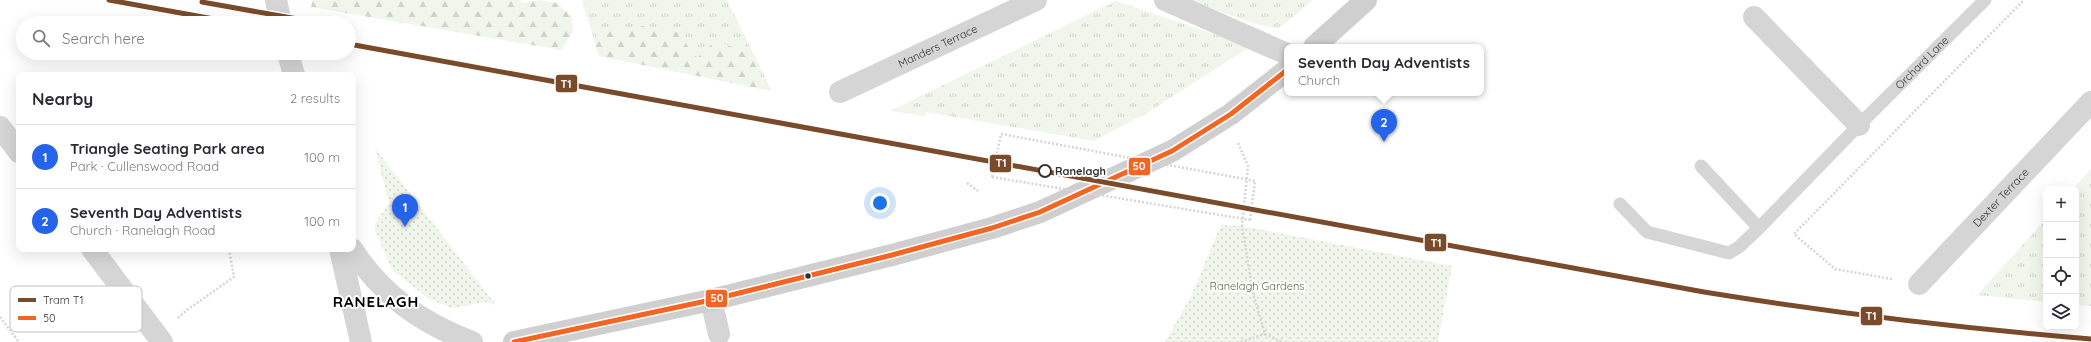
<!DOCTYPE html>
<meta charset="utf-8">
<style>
:root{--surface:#fff;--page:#f7f7f7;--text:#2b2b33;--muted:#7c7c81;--line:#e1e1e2;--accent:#2563eb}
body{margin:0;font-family:Quicksand,sans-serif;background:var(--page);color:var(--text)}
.controls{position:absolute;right:12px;bottom:12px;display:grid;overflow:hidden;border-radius:8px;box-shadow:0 4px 16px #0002}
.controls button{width:36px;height:36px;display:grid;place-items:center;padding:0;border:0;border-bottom:1px solid var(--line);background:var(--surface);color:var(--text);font:20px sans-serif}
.you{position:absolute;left:880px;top:203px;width:14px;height:14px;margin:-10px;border:3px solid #fff;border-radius:50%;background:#1a73e8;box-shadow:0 0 0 6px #1a73e833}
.badge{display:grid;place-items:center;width:26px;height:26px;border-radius:50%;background:var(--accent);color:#fff;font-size:13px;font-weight:700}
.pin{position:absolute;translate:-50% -33px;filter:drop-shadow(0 1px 2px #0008)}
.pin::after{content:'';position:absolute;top:21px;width:14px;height:12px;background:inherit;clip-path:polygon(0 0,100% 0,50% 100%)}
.popup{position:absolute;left:1284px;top:44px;width:200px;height:52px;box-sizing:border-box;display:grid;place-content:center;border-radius:8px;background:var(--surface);filter:drop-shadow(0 1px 3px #0005);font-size:13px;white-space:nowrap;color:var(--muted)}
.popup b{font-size:15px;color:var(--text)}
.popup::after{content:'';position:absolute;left:50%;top:100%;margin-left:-8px;border:8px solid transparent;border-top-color:var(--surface)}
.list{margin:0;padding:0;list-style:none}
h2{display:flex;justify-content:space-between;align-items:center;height:52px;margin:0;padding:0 16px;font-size:17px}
h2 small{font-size:13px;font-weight:400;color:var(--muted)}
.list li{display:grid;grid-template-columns:26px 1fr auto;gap:12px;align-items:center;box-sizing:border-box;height:64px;padding:0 16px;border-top:1px solid var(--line)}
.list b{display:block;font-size:15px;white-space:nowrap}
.list p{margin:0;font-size:13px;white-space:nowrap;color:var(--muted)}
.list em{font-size:13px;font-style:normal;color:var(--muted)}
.icon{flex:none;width:22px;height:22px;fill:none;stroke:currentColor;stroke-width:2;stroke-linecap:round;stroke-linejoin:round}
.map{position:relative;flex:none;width:2091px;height:342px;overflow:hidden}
.search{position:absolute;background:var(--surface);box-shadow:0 4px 16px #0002;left:16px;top:16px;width:340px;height:44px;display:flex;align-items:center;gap:10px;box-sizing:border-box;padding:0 14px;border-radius:22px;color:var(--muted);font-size:15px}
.panel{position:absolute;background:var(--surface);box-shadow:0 4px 16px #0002;left:16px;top:72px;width:340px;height:180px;border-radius:8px}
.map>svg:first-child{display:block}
</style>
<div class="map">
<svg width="2091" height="342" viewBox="0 0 2091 342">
<defs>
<pattern id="grass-tufts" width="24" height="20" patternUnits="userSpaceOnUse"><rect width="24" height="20" fill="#f1f6ed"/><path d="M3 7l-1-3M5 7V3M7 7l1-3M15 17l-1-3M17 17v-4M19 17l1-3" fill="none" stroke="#cfd3cc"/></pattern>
<pattern id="forest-firs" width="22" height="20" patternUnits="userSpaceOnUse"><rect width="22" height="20" fill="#f1f6ed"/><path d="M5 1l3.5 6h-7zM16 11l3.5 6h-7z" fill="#cfd3cc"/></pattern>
<pattern id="park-dots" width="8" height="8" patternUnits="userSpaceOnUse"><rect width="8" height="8" fill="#f1f6ed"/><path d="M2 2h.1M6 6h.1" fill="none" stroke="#cfd3cc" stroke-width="1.8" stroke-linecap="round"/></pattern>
</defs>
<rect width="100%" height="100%" fill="#fff"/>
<path fill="url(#grass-tufts)" d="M582,0H727L772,91L599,56Z
M1190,0H1313C1305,6 1287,24 1279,27C1267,32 1205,5 1190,0Z
M1116,1L1228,39L1248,48L1147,113L1094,141L926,112L925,116L890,111Z
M2091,169V306L2076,305V189H2073Z
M2046,219V302L1977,295Z"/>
<path fill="url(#forest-firs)" d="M313,0H520L522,3L540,0L557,3L572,17L573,32L561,50L311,7Z
M643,26L655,30L677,32L697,58L715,41C750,53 754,53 766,90L599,56L595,43L607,32L626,31Z"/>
<path fill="url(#park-dots)" d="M375,148L496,305L487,302L452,308L429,299L392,270L375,230V223L389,203Z
M1221,225L1242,226L1452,266L1438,342H1165L1191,296Z"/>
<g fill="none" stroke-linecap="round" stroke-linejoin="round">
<path stroke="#d5d5d5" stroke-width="2.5" stroke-dasharray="2 2" stroke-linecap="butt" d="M1238,143L1248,166L1242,226L1253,293L1265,334L1282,342
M992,177L1001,134
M967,183L978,191
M1250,220L1255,181
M1892,279L1835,269L1794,234L2024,0
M0,317L19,342
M178,318L187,310L234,277L229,249
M1241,342L1265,334"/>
<g stroke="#d5d5d5" stroke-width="13">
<path d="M1701,166L1759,228"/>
<path id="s1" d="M1620,204L1647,232L1729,253L1739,247L1759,228L1859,125L1985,0"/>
</g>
<g stroke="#d5d5d5" stroke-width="22">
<path d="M1165,0L1287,54"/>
<path d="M1754,17L1859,125"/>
<path id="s2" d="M840,92L1036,0"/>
<path d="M0,127L19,152"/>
<path d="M92,249L162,342"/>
<path id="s3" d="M1919,284L2091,102"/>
<path d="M711,300L719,334"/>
</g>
<path stroke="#d5d5d5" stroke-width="22" d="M276,0L281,23
M288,53L294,75
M340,249L361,342
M352,249C382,295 421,323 472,342"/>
<path stroke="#cfcfcf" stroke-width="22" d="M1314,47L1366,0
M514,342L711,300L892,255L992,228L1040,212L1172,151L1231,114L1287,70"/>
<path stroke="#d5d5d5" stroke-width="2.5" stroke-dasharray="2 2" stroke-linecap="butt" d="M1001,134L1255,181
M992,177L1250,220"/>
<defs>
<path id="bus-1" d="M514,342L711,300L892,255L992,228L1040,212L1172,151L1231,114L1287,70"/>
</defs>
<use href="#bus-1" stroke="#fff" stroke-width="8"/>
<use href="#bus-1" stroke="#f26522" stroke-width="5"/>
<defs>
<path id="tram-1" d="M109,0L236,23
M202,2L320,23
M349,44L1704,292C1833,313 1961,328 2091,339"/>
</defs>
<use href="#tram-1" stroke="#fff" stroke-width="8"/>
<use href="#tram-1" stroke="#7a4b2a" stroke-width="5"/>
</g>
<circle fill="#fff" stroke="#313131" stroke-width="2" cx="1045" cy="171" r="6"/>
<circle fill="#313131" stroke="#fff" stroke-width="1.5" cx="808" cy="276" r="3.5"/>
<g text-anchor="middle" stroke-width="4" stroke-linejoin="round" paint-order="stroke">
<g font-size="11" fill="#313131" stroke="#fff">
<text dy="4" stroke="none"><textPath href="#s2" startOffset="108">Manders Terrace</textPath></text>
<text dy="4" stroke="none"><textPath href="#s1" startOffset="395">Orchard Lane</textPath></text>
<text dy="4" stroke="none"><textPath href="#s3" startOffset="119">Dexter Terrace</textPath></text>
</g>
<g font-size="11" font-weight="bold" fill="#313131" stroke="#fff" text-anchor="start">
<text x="1055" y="175">Ranelagh</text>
</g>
<g font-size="11" fill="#52703a" stroke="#fff">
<text x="1257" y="290">Ranelagh Gardens</text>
</g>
<g font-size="15" font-weight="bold" letter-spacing="1" fill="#000" stroke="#fff">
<text x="376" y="307">RANELAGH</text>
</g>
</g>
<rect x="10" y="286" width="132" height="46" rx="6" fill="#fff" stroke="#c1c1c1" stroke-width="1"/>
<rect x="18" y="298" width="18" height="4" fill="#7a4b2a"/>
<rect x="18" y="316" width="18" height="4" fill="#f26522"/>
<g font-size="11" fill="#313131">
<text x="43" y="304">Tram T1</text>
<text x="43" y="322">50</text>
</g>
<g stroke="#fff" stroke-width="1.5">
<rect x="555" y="74" width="23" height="19" rx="4" fill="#7a4b2a"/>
<rect x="989" y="154" width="23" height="19" rx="4" fill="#7a4b2a"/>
<rect x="1128" y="157" width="23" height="19" rx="4" fill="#f26522"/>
<rect x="1424" y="233" width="23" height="19" rx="4" fill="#7a4b2a"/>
<rect x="705" y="289" width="23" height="19" rx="4" fill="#f26522"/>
<rect x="1860" y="306" width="23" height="20" rx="4" fill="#7a4b2a"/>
</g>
<g font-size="11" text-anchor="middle" font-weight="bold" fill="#fff">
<text x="566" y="88">T1</text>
<text x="1001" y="167">T1</text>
<text x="1139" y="170">50</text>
<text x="1436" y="247">T1</text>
<text x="717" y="302">50</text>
<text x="1871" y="320">T1</text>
</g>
</svg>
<div class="controls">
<button>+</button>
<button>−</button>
<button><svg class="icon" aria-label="locate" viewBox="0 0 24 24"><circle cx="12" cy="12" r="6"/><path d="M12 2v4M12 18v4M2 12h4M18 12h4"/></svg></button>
<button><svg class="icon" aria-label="layers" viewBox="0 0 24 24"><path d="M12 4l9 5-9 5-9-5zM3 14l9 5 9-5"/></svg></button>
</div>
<div class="you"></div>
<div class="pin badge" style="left:405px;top:227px">1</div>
<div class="pin badge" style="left:1384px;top:142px">2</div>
<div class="popup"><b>Seventh Day Adventists</b>Church</div>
<div class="search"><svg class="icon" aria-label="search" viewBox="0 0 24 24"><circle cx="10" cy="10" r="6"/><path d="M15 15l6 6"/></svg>Search here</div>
<section class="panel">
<h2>Nearby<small>2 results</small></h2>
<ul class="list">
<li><span class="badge">1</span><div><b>Triangle Seating Park area</b><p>Park · Cullenswood Road</p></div><em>100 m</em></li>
<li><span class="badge">2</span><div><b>Seventh Day Adventists</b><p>Church · Ranelagh Road</p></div><em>100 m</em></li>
</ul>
</section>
</div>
